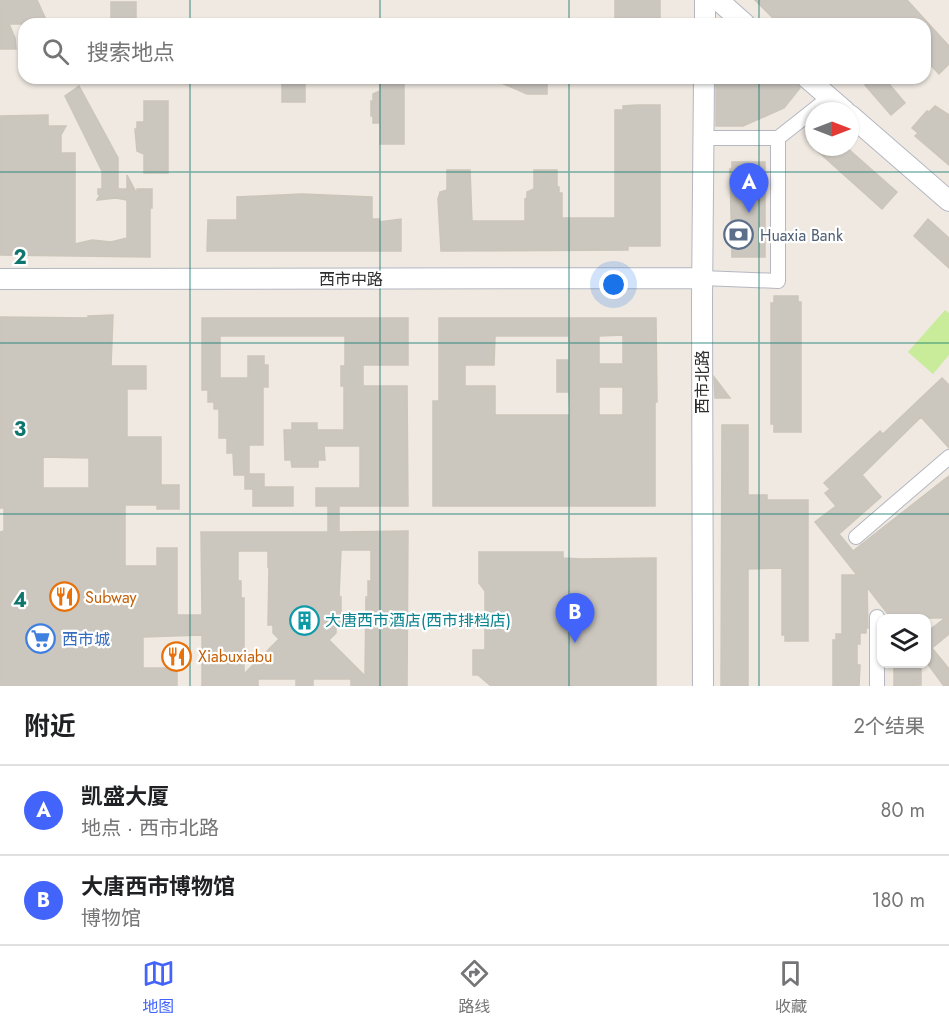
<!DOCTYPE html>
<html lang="zh">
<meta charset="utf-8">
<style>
:root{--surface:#fff;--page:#f2f2f2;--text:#202124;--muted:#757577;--line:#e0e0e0;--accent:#4264fb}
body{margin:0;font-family:Jost,"Noto Sans SC",sans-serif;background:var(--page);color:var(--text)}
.controls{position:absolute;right:18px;bottom:18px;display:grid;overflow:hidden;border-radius:12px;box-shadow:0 2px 4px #0004}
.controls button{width:54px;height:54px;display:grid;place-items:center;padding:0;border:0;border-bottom:2px solid var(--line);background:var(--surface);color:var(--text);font:30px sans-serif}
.compass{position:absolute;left:805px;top:102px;width:54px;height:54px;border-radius:50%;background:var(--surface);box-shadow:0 2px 4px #0004;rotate:90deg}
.you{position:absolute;left:614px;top:285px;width:21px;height:21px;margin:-15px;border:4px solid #fff;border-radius:50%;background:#1a73e8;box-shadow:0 0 0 9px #1a73e833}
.badge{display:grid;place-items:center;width:39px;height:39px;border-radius:50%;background:var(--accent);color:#fff;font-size:20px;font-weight:700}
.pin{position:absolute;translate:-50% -50px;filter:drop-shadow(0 2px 3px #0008)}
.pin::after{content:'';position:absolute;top:32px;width:21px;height:18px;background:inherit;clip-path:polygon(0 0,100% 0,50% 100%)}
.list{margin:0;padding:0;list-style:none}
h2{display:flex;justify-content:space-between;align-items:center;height:78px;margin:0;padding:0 24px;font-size:26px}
h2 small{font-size:20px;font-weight:400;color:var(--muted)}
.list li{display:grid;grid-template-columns:39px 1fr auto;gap:18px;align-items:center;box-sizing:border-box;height:90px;padding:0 24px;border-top:2px solid var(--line)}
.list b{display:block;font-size:22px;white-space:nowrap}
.list p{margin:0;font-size:20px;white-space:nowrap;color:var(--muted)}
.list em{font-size:20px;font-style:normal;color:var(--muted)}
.icon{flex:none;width:33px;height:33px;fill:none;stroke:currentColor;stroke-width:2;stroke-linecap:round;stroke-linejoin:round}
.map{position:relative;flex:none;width:949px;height:686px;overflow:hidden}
.search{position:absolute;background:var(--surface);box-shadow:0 2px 4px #0004;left:18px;right:18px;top:18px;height:66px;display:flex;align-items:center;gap:15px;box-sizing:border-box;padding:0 21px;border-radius:18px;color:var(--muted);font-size:22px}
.sheet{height:258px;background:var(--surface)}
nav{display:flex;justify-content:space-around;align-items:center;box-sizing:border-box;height:84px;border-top:2px solid var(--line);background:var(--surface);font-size:16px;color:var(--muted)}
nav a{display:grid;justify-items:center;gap:3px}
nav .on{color:var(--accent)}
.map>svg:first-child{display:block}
</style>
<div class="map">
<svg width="949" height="686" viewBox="0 0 949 686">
<rect width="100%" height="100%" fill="#efe9e1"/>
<path fill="#c9ec9a" d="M945,310L949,313V355L933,374L908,352Z"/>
<path fill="#cbc7bf" stroke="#cbc5ba" stroke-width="1.5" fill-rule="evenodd" d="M0,0H37L48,24H9L15,38L16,49H0Z
M615,0H660V24H615Z
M755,0H907L949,46V64L939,74L925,59V24H790L785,19L779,24Z
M111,2H136V24H111Z
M282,78H305V102H282Z
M380,78H404V144H380V123H373V116H371V101H373V94L380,91Z
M490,78H547V94H527Z
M716,78H795L800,88L784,108L743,126H716Z
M873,78H884L905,103L891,115L865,85Z
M79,86L118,158V189H127V175L137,194V189H152V208H150V257L0,255V116L48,115V126H66L61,135V153H75V244L92,240L111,242L127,238V200L116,198L97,200L100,195L98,194V189H102V171L65,96Z
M144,101H168V173H144V154L137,151L135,129H137V122H144Z
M637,105H660V246H628V250L441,251L438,199L440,192L447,190V170H470L472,221H525V199L527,198V192L534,189V170H557V187H559V193H562V218H615V110H623V106Z
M935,106L949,115V165L915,136L918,133L912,128L927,111L929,112Z
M813,147H846L897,192L882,209Z
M732,162H765V257H732L730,169H732Z
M302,194L372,197V219H379V222L401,219V251H207L208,220H237V197Z
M928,219L949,238V268L914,236Z
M774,296H798V302H801V432H774V424H771V303H774Z
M113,315L111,366H146V389H127V437H161V485H179V509H157V505H125V566H157V548H177V615H202L201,532H328V506H316V488H360V446H324L325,460H318V467H292L291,460H285L284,430H292V423H317V430H344V386H341V366H345V336H220V378H248V356H264V365H268V387H263V445H249V474H264V487H293V506H253V489H245V475H234L233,453H227V438H219V409H214V402H208V390H202V318H408V365H363V386H407L408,506H339V532L408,531L407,686H351V679H313V686H296V679H258V686H202V635L143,637V668H177V686H0V532L4,531V508H0V317L88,318V316ZM43,457L89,458V488H43ZM341,550H371V581H368V597H366L365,676L329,640L336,633V625H341V597L339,596ZM238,551H268V567H269L268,625H273V633L279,639L244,674V598H241V581H238Z
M439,318H656L657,402H655V506H433V401H439ZM623,335V364H599V336ZM495,336H569V360H557V392H569L570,415H495V386H465V365H494ZM599,387H623V415H599Z
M714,377L730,398H715Z
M942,378L949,385V448L921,417L862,475L881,497L839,534L853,551L949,476V634L932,648L949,669V686H944L927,663H931L927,646V632L945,618H891L867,587L868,628H866V633H860V644H857V665H860L859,686H833V640H836V634H842V575H857L815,522L836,506L825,493L830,489L824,483L880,431L883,434Z
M722,425H748V495H767V500H808V641H785V635H782V568L748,569V686H721Z
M479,552H563V558L581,559L656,558V686H491L478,675H473V650H485V591L479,583Z
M894,663H921V685L894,686Z"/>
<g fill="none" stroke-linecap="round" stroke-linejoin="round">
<defs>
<path id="street" d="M704,138H778L830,97
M702,278L778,281V138
M856,537L949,457
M877,686V617"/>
<path id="secondary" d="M718,0L745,24
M705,24V0
M807,78L845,111
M850,115L949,201
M0,279L702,278
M703,686L702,301L704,78"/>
</defs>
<use href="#street" stroke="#b4b7c1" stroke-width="16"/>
<use href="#secondary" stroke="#b4b7c1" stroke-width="22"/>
<use href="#street" stroke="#fff" stroke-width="14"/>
<use href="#secondary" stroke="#fff" stroke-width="20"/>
</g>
<path fill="none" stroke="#0f766e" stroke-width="1.5" stroke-opacity="0.55" d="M190,0V24M380,0V24M569,0V24M759,0V24M190,78V686M380,78V686M569,78V686M759,78V686M0,172H949M0,343H949M0,514H949"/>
<defs>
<symbol id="bank-ring" viewBox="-11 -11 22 22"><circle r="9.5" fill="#fff" stroke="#5c6f8a" stroke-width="1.5"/><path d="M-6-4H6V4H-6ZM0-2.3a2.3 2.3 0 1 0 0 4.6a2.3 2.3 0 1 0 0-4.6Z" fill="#5c6f8a"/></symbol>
<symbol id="restaurant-ring" viewBox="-11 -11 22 22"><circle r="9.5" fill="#fff" stroke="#e8710a" stroke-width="1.5"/><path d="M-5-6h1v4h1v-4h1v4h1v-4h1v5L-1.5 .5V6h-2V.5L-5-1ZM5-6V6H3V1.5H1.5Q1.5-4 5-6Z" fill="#e8710a"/></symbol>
<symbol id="building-ring" viewBox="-11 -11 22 22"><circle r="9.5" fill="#fff" stroke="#0f9aa8" stroke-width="1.5"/><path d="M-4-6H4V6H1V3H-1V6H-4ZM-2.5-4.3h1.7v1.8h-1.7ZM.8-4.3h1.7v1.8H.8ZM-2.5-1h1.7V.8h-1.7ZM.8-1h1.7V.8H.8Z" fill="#0f9aa8"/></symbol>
<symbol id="supermarket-ring" viewBox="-11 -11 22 22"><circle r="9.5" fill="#fff" stroke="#3f7fe0" stroke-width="1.5"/><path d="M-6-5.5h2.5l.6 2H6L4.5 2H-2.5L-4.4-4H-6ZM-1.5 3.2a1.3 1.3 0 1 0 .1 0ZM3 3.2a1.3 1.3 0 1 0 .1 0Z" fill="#3f7fe0"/></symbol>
</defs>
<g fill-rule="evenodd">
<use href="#bank-ring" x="722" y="218" width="33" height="33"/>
<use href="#restaurant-ring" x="48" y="580" width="33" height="33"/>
<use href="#building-ring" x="288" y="604" width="33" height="33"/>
<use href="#supermarket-ring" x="24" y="622" width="33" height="33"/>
<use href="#restaurant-ring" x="160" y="640" width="33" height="33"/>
</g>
<g text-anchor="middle" stroke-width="4.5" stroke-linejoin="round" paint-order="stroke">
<g font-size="16" fill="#4e5e75" stroke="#fff" text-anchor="start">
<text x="760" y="241">Huaxia Bank</text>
</g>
<g font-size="16" fill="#2e2e2e" stroke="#fff">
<text x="351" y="285">西市中路</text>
<text transform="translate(702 382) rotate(-90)" y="6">西市北路</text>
</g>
<g font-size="16" fill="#c56008" stroke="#fff" text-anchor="start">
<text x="85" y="603">Subway</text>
<text x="198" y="662">Xiabuxiabu</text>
</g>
<g font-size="16" fill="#0d838f" stroke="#fff" text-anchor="start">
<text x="325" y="626">大唐西市酒店(西市排档店)</text>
</g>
<g font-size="16" fill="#366cbe" stroke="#fff" text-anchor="start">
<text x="62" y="645">西市城</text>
</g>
</g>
<g font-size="20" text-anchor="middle" font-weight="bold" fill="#0f766e" stroke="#fff" stroke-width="4.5" stroke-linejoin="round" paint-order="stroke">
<text x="20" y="264">2</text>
<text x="20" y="436">3</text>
<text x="20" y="607">4</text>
</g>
</svg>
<div class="controls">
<button><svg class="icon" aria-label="layers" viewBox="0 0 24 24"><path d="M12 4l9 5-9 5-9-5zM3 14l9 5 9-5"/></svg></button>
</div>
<svg class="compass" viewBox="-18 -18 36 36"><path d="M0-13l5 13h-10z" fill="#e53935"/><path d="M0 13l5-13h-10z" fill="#757577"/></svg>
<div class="you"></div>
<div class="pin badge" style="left:749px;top:213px">A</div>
<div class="pin badge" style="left:575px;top:643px">B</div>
<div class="search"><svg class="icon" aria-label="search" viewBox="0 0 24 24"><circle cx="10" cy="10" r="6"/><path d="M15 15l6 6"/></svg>搜索地点</div>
</div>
<section class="sheet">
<h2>附近<small>2个结果</small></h2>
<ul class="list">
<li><span class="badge">A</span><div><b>凯盛大厦</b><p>地点 · 西市北路</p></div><em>80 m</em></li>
<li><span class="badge">B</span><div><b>大唐西市博物馆</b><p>博物馆</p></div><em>180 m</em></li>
</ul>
</section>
<nav>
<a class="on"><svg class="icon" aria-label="map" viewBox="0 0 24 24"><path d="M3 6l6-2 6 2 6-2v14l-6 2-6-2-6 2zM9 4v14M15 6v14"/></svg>地图</a>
<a><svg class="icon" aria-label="directions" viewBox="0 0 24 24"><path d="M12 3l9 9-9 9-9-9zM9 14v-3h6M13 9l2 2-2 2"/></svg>路线</a>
<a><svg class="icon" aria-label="saved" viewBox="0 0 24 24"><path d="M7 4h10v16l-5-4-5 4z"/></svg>收藏</a>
</nav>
